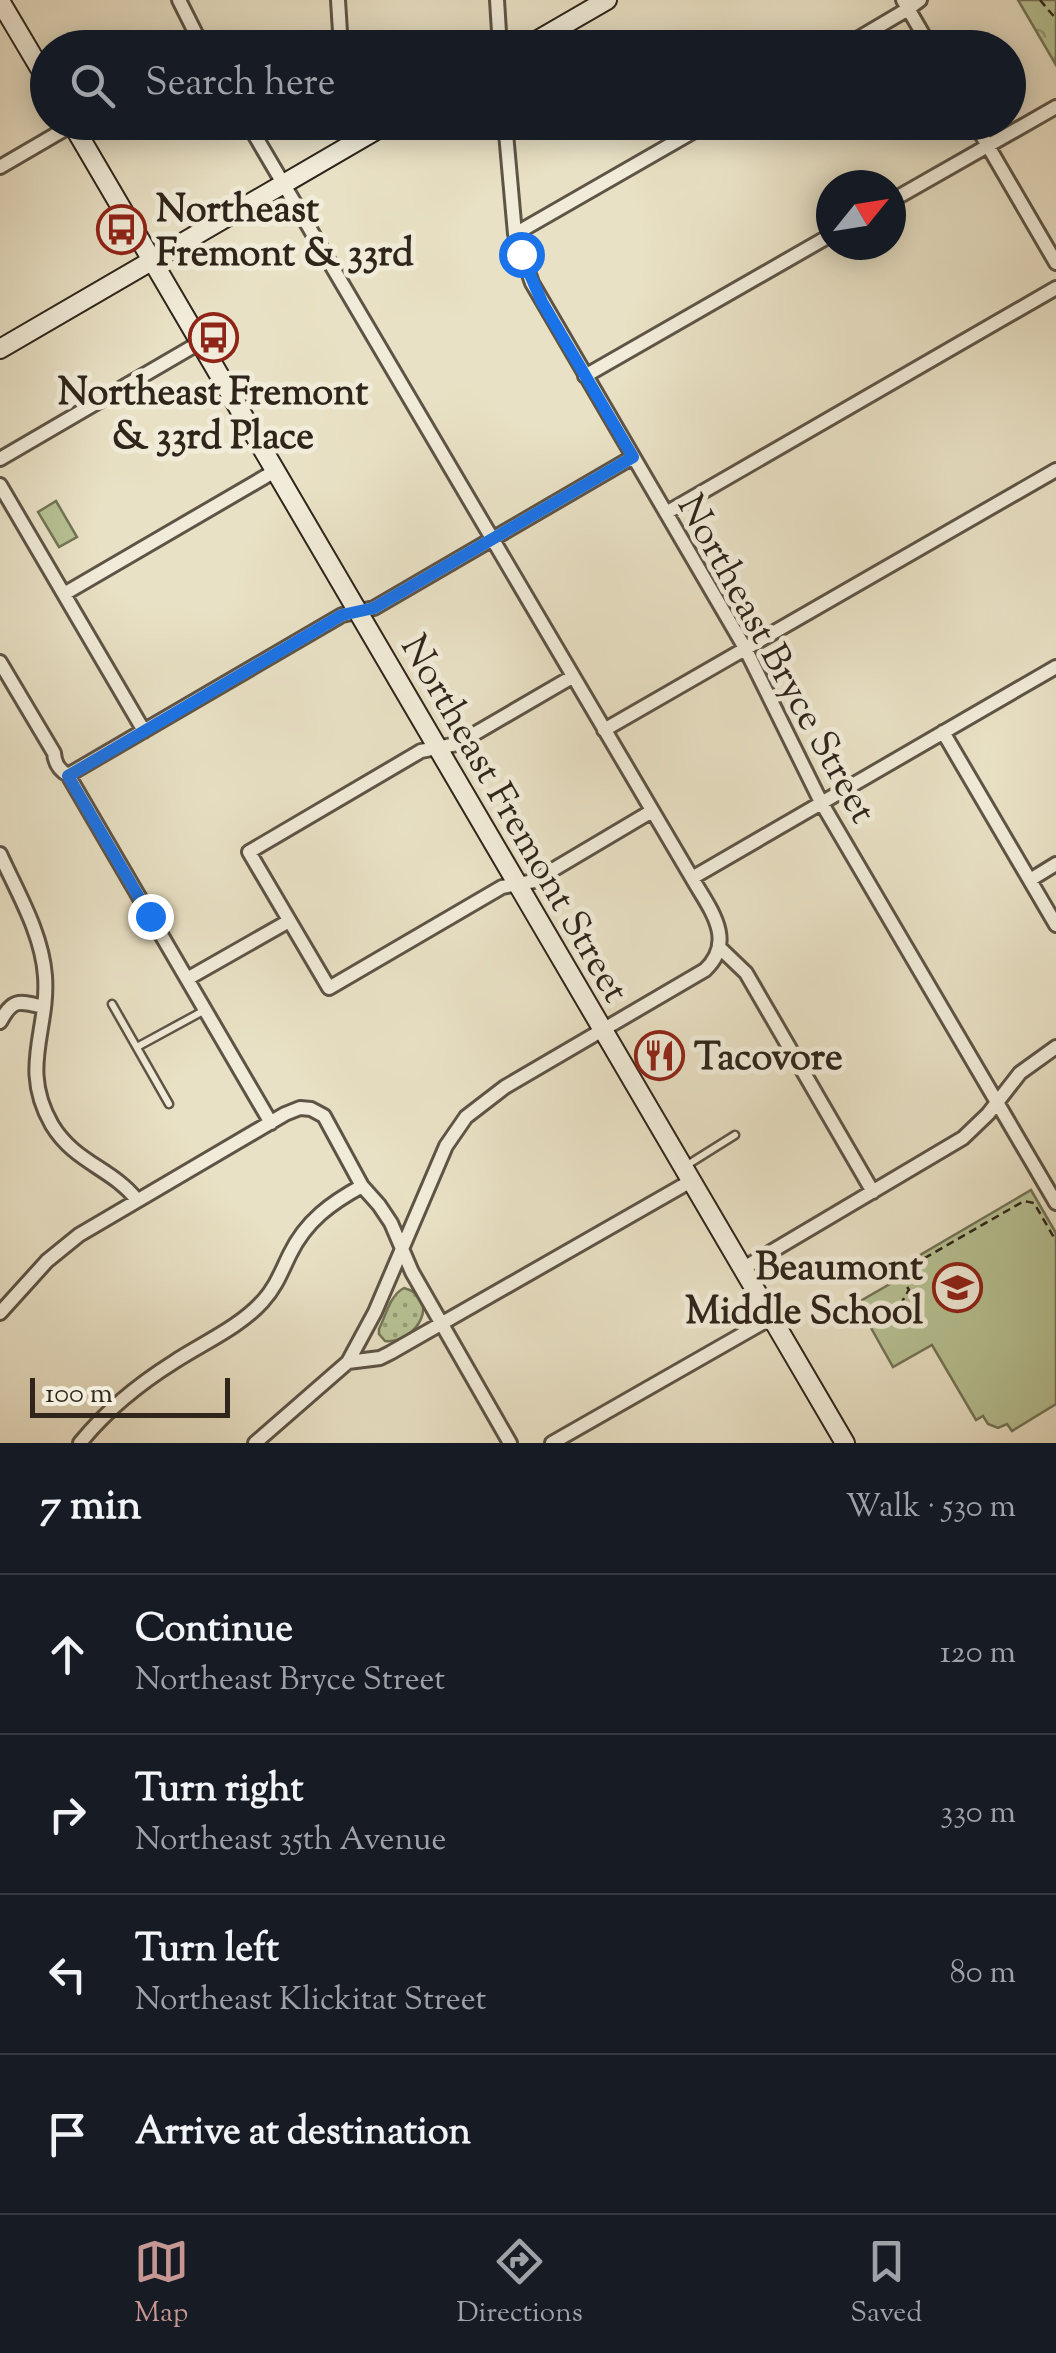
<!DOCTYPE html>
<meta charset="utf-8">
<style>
:root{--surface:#171b24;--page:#242831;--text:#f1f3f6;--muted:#9ea1a6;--line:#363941;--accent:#c59692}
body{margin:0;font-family:"Sorts Mill Goudy",serif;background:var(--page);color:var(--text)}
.compass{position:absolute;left:816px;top:170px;width:90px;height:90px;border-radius:50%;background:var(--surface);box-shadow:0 5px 25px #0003;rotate:60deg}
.scale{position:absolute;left:30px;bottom:25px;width:200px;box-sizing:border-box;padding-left:10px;border:5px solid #2f251b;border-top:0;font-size:28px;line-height:35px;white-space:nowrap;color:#2f251b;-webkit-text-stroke:8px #f1ecd9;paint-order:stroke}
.stop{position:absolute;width:30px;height:30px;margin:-22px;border:8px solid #1a73e8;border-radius:50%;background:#fff}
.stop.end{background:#1a73e8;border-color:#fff;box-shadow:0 2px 10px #0008}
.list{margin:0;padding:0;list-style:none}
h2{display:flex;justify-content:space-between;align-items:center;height:130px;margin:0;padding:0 40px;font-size:42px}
h2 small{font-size:32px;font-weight:400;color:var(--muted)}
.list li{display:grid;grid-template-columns:65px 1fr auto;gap:30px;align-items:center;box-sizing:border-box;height:160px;padding:0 40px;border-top:2px solid var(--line)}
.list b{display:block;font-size:38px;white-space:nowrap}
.list p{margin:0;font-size:32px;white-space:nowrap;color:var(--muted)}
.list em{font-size:32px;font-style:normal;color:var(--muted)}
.icon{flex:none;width:55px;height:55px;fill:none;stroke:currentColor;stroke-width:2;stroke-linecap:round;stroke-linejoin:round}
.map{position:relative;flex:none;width:1056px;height:1443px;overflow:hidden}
.search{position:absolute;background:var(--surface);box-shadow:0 5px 25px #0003;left:30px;right:30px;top:30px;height:110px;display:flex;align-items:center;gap:25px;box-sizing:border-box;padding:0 35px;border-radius:55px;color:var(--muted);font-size:38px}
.sheet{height:770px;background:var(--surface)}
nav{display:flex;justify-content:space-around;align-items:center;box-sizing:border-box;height:140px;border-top:2px solid var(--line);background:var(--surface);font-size:28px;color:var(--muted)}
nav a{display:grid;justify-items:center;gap:5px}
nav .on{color:var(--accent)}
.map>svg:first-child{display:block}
</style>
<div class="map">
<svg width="1056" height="1443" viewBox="0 0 1056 1443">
<defs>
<pattern id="grass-dots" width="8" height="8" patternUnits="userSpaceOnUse" patternTransform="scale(2.5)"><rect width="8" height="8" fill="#b7c294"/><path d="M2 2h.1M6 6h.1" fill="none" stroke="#959d78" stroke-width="1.8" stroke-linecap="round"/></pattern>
<pattern id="forest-crowns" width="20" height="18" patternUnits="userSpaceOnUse" patternTransform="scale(2.5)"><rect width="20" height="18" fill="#b7c294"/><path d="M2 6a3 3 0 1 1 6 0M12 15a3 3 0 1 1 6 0" fill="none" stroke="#959d78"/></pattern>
</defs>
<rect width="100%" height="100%" fill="#e9e1c5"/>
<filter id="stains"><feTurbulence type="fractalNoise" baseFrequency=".002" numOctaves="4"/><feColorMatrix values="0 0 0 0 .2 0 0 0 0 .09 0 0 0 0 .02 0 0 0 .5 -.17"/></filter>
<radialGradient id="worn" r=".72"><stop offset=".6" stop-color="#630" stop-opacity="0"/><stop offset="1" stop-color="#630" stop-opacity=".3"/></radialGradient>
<path fill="url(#grass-dots)" stroke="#737458" stroke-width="2.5" d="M404,1288C442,1298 417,1344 385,1341L379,1334V1329C386,1315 390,1295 404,1288Z"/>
<path fill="url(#forest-crowns)" stroke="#737458" stroke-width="2.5" d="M1018,0H1056V65Z"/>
<path fill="#b7c294" stroke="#737458" stroke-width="2.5" d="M56,501L77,537L59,547L38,512Z
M1031,1190L1056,1233V1404L1012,1431L1007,1424L998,1428L988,1424L983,1416L976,1420L932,1345L893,1367L857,1303L895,1281L891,1272Z"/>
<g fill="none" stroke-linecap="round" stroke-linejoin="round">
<defs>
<path id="lane" d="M112,1004L169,1104
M137,1047L205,1010
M684,1167L735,1135"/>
<path id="street" d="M179,0L203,48
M338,0L341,48
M497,0L500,48
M903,0L931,48
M842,48L908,9L920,0
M247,122L692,878C709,908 737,940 705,970L505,1087L466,1117L446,1146L375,1312L348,1362L255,1443
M346,122L353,143
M505,122L515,234L532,283L745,648L821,802L1056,1203
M974,122L1056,263
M0,167L72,125
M891,201L1056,107
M515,234L710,122
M585,376L831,235
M0,459L199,343
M0,485L144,731
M666,513L1056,288
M64,594L275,471
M0,662L54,753C55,764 59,770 68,775L271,1123
M572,677L457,744L421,751L249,852L329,988L502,887L534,881L652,811
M604,730L1056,470
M943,732L1056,925
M68,775L342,615L374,608L633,457
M0,854C17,892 42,933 45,976C49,1031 19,1068 52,1125C75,1163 112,1168 137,1200
M692,878L1056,667
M1030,880L1056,864
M720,948L746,973L873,1192
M187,979L289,921
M0,1022C13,998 19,1001 44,1007
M742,1269L963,1138L988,1114L1020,1073L1056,1047
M0,1313L47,1261L79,1235L285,1114L300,1108L311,1109L324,1116L362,1186L379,1205L391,1223L412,1272L510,1443
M348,1362L380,1358L390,1353L691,1181
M80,1443C105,1412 139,1384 174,1362C203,1343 240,1327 263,1301C276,1287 282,1270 290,1254C306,1221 331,1203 362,1186
M552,1443L771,1318"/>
<path id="secondary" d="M0,1L48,82
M524,48L607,0
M71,122L845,1443
M0,349L390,122"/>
</defs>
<use href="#lane" stroke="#5e5446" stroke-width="11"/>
<use href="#street" stroke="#5e5446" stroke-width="18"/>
<use href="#secondary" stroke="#2f251b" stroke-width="22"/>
<path stroke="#2f251b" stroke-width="2.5" stroke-dasharray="8 5" stroke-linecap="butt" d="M1040,0L1056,19
M900,1305L909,1290L900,1275L902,1271L1024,1201L1034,1203L1056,1241"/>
<use href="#lane" stroke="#f1ecd9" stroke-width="6"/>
<use href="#street" stroke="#f1ecd9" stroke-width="12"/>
<use href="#secondary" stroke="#f1ecd9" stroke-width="18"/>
</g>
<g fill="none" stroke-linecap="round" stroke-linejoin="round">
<path stroke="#1a73e8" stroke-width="12" d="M150,916L68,776L342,615L374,608L633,457L542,302L521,254"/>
</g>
<defs>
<symbol id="bus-ring" viewBox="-11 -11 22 22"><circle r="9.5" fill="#f1ecd9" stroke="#8f2418" stroke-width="1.5"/><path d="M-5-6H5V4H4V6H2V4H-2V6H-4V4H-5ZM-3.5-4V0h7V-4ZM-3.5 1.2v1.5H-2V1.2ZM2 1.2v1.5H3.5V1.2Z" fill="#8f2418"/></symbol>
<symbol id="restaurant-ring" viewBox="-11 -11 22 22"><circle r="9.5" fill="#f1ecd9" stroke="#8f2418" stroke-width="1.5"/><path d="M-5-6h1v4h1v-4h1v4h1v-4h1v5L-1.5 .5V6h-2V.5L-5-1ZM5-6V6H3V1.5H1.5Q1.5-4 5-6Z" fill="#8f2418"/></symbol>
<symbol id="school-ring" viewBox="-11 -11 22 22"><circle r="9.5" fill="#f1ecd9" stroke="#8f2418" stroke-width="1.5"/><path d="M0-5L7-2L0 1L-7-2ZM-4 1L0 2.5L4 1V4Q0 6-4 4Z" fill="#8f2418"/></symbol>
</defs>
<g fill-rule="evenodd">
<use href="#bus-ring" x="94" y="202" width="55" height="55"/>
<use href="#bus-ring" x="186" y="310" width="55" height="55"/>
<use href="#restaurant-ring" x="632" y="1028" width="55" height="55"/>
<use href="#school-ring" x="930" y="1260" width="55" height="55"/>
</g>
<g text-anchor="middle" stroke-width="10" stroke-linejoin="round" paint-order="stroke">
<g font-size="38" font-weight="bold" fill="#2f251b" stroke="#f1ecd9" text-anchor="start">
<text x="156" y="221">Northeast<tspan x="156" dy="44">Fremont &amp; 33rd</tspan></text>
<text x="213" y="404" text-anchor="middle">Northeast Fremont<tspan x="213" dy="44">&amp; 33rd Place</tspan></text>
<text x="694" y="1069">Tacovore</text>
<text x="923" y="1279" text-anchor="end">Beaumont<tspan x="923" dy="44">Middle School</tspan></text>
</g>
<g font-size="38" fill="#2f251b" stroke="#f1ecd9">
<text transform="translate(778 658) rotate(61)" y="13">Northeast Bryce Street</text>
<text transform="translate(516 818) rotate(60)" y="13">Northeast Fremont Street</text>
</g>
</g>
<rect width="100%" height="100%" filter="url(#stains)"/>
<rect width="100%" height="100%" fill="url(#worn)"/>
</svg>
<svg class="compass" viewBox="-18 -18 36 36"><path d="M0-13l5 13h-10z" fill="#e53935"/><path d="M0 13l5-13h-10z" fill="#9ea1a6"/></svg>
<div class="scale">100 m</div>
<div class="stop" style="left:521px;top:254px"></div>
<div class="stop end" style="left:150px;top:916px"></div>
<div class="search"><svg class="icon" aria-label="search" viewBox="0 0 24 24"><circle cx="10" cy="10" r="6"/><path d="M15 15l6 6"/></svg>Search here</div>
</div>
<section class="sheet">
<h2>7 min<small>Walk · 530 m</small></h2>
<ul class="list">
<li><svg class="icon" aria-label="ahead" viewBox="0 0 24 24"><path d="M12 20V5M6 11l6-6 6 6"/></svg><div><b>Continue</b><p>Northeast Bryce Street</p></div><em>120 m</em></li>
<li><svg class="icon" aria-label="right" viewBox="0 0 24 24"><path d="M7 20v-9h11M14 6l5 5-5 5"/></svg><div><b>Turn right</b><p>Northeast 35th Avenue</p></div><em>330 m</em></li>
<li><svg class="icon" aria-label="left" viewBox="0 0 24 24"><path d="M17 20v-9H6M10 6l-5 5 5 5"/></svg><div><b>Turn left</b><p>Northeast Klickitat Street</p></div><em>80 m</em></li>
<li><svg class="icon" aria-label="arrive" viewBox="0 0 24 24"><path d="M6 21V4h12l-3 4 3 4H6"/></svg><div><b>Arrive at destination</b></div></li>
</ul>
</section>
<nav>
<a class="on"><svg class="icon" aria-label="map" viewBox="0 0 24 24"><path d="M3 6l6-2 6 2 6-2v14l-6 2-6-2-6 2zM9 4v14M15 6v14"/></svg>Map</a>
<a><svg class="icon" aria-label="directions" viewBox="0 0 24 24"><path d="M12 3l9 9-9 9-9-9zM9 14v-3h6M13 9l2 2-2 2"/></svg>Directions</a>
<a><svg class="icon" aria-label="saved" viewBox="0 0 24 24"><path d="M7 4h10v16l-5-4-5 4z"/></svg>Saved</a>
</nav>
